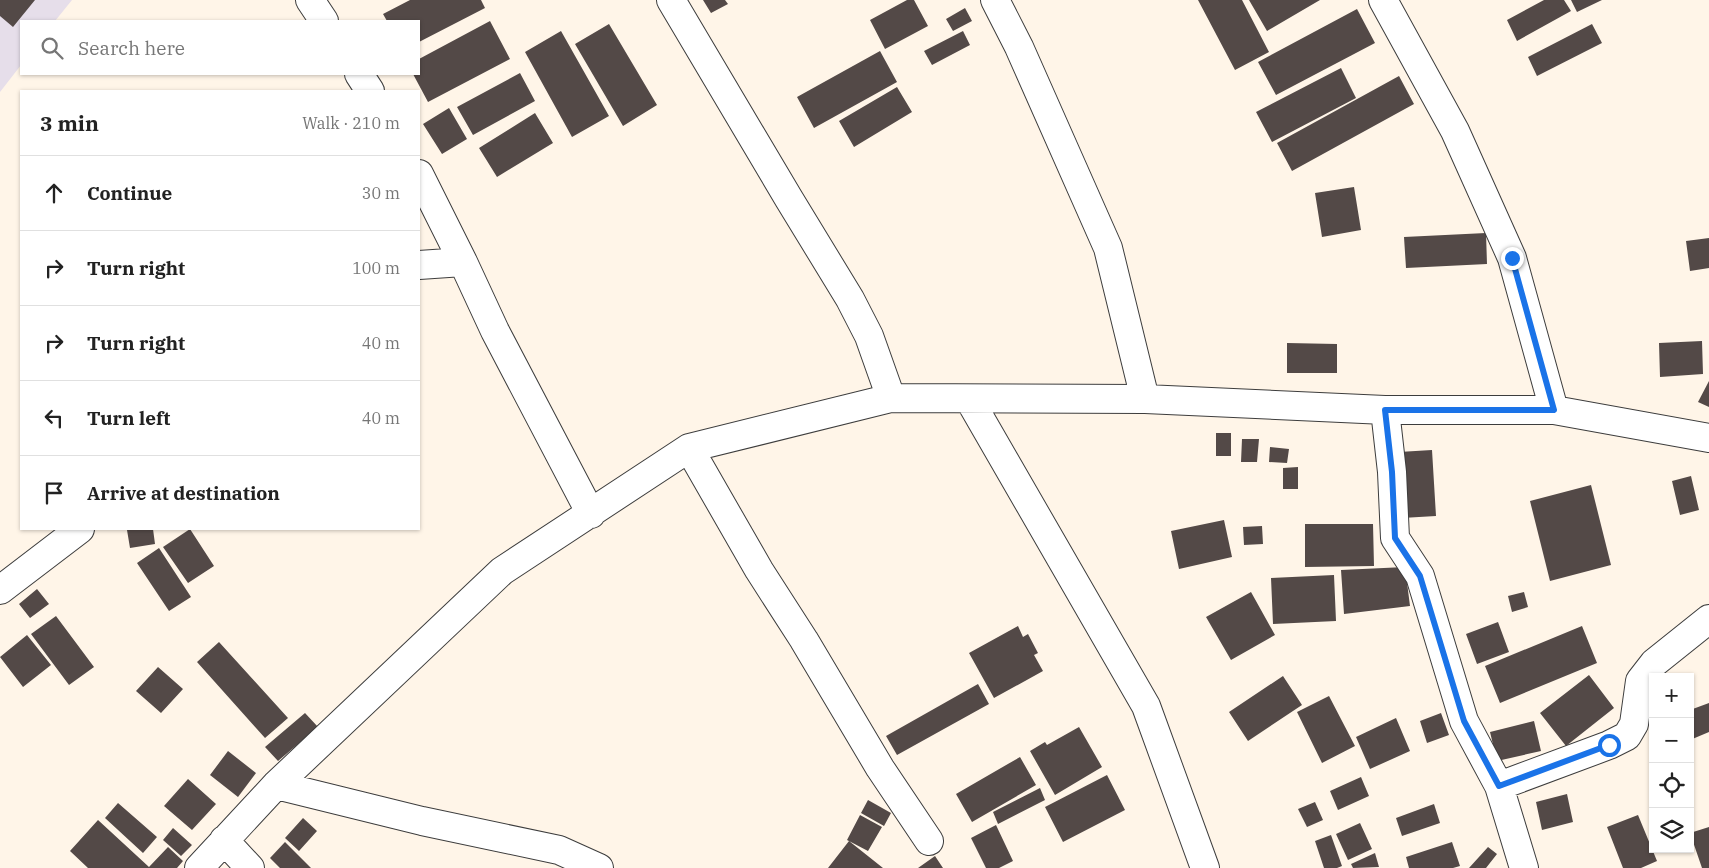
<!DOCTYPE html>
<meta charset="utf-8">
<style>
:root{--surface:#fff;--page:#f6f6f6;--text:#222;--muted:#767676;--line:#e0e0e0}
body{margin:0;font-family:"IBM Plex Serif",serif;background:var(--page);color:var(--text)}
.controls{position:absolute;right:15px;bottom:15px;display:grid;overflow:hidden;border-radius:0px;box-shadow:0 1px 4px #0004}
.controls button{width:45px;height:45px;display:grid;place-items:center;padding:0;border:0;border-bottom:1px solid var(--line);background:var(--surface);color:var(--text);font:25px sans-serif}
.stop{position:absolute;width:15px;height:15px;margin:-11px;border:4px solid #1a73e8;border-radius:50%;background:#fff}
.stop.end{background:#1a73e8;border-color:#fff;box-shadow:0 1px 5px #0008}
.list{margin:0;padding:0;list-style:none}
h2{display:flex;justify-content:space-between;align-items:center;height:65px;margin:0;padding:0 20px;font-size:21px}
h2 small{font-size:16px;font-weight:400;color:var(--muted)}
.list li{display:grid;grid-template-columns:32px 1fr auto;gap:15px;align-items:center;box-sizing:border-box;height:75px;padding:0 20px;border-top:1px solid var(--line)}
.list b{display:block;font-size:19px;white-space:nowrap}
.list em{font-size:16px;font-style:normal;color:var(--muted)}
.icon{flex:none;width:28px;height:28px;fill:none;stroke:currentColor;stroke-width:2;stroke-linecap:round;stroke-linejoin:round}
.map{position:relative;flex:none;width:1709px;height:868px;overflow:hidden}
.search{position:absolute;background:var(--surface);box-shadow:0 1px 4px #0004;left:20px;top:20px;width:400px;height:55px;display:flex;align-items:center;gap:12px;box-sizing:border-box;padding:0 18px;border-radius:0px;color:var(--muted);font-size:19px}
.panel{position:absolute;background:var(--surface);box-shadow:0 1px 4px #0004;left:20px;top:90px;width:400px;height:440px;border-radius:0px}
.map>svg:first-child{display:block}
</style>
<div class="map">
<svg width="1709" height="868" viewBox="0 0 1709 868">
<rect width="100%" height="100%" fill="#fff5e8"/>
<path fill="#e6deea" d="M0,0H72L55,21H21V65L0,92Z"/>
<path fill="#534947" d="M0,0H35L13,27L0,16Z
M410,0H481L485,8L419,42V21H387L383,14Z
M703,0H725L728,4L711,13Z
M907,0H914L928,26L885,49L870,20Z
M1198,0H1242L1269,52L1235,70Z
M1249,0H1320L1267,31Z
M1544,0H1564L1571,11L1517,41L1507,20Z
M1571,0H1602L1577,12Z
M965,8L972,21L953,31L946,19Z
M1357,9L1375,43L1276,95L1258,62Z
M490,21L510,59L428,102L413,74H419V59Z
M609,24L657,105L623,126L575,44Z
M1592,24L1602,43L1537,76L1528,57Z
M561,31L609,116L572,137L525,52Z
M963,31L970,45L932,65L924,51Z
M880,51L897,82L814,128L797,97Z
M1341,68L1356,98L1272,142L1256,112Z
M520,73L535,101L473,135L457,107Z
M1399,76L1414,104L1292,171L1277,143Z
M897,87L912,112L854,147L839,121Z
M449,108L467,139L442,154L423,124Z
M535,113L553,143L497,177L479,148Z
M1354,187L1361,230L1322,237L1315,193Z
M1486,233L1487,264L1406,268L1404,237Z
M1709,238V268L1690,271L1686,241Z
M1702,341L1703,374L1660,377L1659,343Z
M1287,343L1337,344V373H1287Z
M1709,381V407L1698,402Z
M1216,433H1231V456H1216Z
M1242,439H1259L1257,462H1241Z
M1270,447L1289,449L1287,463L1269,462Z
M1432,450L1436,516L1402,518L1399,452Z
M1298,467V489H1283V468Z
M1691,476L1699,510L1680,515L1672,481Z
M1591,485L1611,565L1550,581L1530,501Z
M1224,520L1232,557L1179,569L1171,531Z
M1305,524H1373L1374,566L1305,567Z
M1262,526L1263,544L1244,545L1243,527Z
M132,529H153L155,544L130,548L127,530Z
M190,529L214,566L188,583L163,547Z
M159,548L191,597L169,611L137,563Z
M1405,567L1410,606L1344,614L1341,570Z
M1334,575L1336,621L1273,624L1271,578Z
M37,589L49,604L30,618L19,604Z
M1251,592L1275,635L1231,660L1206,617Z
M1524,592L1528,607L1512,612L1508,596Z
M56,616L94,667L69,685L31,634Z
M1498,622L1509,652L1477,664L1466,634Z
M1018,626L1023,637L1028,634L1038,653L1034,655L1043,671L994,698L969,653Z
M1582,626L1597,663L1500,703L1485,666Z
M27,635L51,665L23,687L0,657Z
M219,642L288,718L265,738L197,662Z
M158,667L183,689L161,713L136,691Z
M1589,675L1614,708L1566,746L1540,713Z
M1283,676L1302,705L1248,741L1229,712Z
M978,684L989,704L897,755L886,736Z
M1329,696L1355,746L1322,763L1297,712Z
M1709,703V732L1690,740V710Z
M305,713L318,727L278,761L265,747Z
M1441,713L1449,735L1427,743L1420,721Z
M1396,718L1410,751L1370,769L1356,737Z
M1534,721L1541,751L1497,761L1490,732Z
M1079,727L1102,767L1055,795L1030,751L1045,742L1047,745Z
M228,751L256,773L238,797L210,775Z
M1020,757L1036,785L972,822L956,794Z
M1107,775L1125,810L1063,842L1045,807Z
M1361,777L1369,796L1338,810L1330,791Z
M188,779L216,804L192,830L164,806Z
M1040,788L1045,800L998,824L993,812Z
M1567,794L1573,822L1542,830L1536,802Z
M868,800L891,813L884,826L861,813Z
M1315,802L1323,820L1307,827L1298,809Z
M118,803L157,837L143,853L105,818Z
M1434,804L1440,823L1402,836L1396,818Z
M860,815L882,827L868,851L847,840Z
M1638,815L1657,861L1641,868H1623L1607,827Z
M303,818L317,831L299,851L285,838Z
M98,820L149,867L168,847L183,861L177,868H88L70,851Z
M1360,823L1372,849L1348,860L1336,834Z
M996,825L1013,861L999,868H986L971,838Z
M1709,827V868H1702L1690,833Z
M173,828L192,845L181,856L163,840Z
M1331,835L1342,866L1337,868H1324L1315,841Z
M849,841L883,868H828Z
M285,842L311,868H280L270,858Z
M1452,842L1460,866L1453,868H1409L1406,857Z
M1488,847L1497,854L1486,868H1469Z
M1375,853L1379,867L1353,868L1351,864Z
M935,856L943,868H918Z"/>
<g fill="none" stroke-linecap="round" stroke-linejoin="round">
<defs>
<path id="minor" d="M310,0L324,21
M671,0L789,199L850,299L869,336L891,398
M995,0L1019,47L1108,248L1145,399
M1383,0L1455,131L1512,258L1554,410
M359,74L370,91
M419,174L463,262L495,331L591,514
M419,265L463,262
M969,399L1146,706L1205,868
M1385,410L1392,472L1395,538L1420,576L1464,721L1499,786L1524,868
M689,448L759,570L804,640L880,768L929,841
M0,590L80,529
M276,785L422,821L559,850L599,868
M1499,786L1609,745L1627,736L1634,724L1640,681L1654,663L1709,619
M224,840L250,868
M199,868L276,785L502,571L689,448L891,398L1145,399L1385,410H1554L1709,438"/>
</defs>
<use href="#minor" stroke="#3d3d3d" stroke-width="30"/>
<use href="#minor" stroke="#fff" stroke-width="28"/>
</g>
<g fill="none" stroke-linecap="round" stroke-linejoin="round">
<path stroke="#1a73e8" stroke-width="6" d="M1512,258L1554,410H1385L1392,472L1395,538L1420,576L1464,721L1499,786L1609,745"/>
</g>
</svg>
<div class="controls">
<button>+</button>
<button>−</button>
<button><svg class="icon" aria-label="locate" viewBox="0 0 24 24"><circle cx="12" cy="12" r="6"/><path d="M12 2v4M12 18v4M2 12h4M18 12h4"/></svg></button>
<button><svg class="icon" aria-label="layers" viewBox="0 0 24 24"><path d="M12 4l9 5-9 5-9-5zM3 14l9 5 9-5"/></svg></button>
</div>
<div class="stop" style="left:1609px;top:745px"></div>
<div class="stop end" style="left:1512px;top:258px"></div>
<div class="search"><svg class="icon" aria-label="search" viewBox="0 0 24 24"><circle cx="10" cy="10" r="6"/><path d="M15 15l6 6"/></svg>Search here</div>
<section class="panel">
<h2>3 min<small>Walk · 210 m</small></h2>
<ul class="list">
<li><svg class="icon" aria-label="ahead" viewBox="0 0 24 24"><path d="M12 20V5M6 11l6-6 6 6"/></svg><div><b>Continue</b></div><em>30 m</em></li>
<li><svg class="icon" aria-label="right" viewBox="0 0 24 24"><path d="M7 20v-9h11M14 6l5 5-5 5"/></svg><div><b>Turn right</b></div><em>100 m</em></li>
<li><svg class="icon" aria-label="right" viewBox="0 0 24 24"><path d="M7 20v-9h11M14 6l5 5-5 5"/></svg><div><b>Turn right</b></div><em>40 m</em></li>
<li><svg class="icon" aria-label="left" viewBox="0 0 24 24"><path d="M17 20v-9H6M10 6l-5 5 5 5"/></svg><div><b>Turn left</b></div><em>40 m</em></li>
<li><svg class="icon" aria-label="arrive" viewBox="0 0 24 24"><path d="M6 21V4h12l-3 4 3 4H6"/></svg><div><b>Arrive at destination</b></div></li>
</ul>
</section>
</div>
